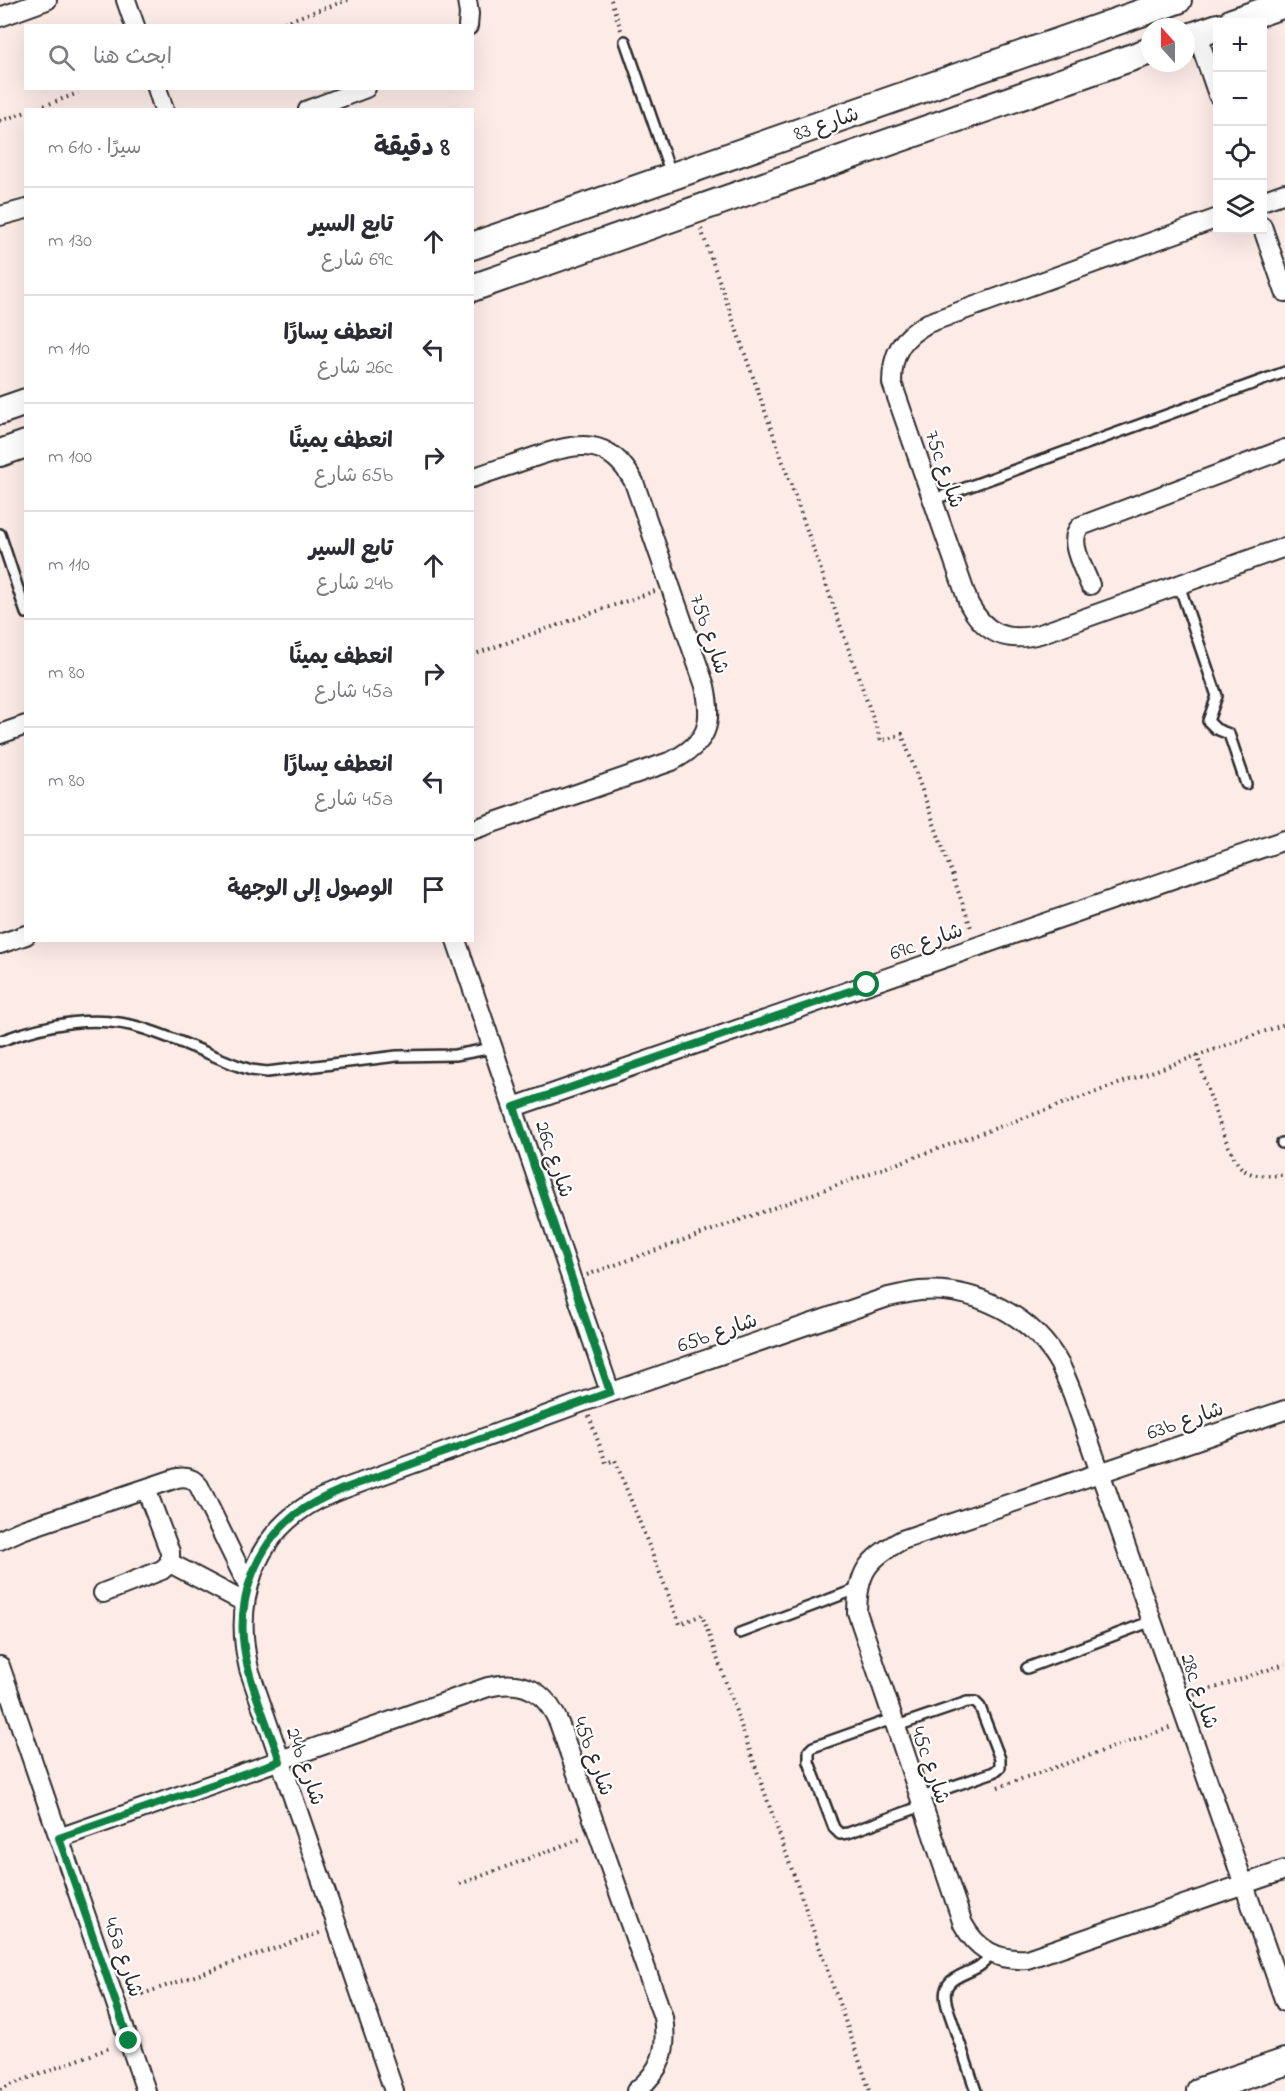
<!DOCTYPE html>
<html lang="ar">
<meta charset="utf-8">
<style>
:root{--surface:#fff;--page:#f2f2f3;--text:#2b2b33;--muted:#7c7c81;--line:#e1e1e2}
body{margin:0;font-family:"Indie Flower","Playpen Sans Arabic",sans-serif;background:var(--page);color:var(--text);direction:rtl}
.controls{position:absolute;right:18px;top:18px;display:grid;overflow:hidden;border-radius:0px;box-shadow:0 6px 24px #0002}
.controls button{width:54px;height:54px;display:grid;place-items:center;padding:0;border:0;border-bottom:2px solid var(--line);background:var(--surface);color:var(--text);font:30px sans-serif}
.compass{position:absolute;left:1141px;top:18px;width:54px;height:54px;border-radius:50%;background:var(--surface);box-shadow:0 6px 24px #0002;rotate:339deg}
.stop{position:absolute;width:18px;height:18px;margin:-14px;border:4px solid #0b8043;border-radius:50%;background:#fff}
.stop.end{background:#0b8043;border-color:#fff;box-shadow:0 2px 6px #0008}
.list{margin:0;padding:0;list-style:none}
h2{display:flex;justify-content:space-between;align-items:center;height:78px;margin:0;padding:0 24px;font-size:26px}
h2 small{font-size:20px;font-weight:400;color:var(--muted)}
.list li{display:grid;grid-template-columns:39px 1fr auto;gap:18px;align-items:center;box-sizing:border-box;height:108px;padding:0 24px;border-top:2px solid var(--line)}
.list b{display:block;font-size:22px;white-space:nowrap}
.list p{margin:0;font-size:20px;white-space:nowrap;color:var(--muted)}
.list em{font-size:20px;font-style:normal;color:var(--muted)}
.icon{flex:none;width:33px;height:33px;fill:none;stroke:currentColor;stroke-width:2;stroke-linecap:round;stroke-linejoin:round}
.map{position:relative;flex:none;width:1285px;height:2091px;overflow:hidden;direction:ltr}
.search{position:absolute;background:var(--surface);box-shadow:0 6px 24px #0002;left:24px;top:24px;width:450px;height:66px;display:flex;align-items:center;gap:15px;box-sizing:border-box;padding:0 21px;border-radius:0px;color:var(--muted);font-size:22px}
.panel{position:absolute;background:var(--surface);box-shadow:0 6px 24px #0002;left:24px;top:108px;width:450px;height:834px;border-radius:0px;direction:rtl}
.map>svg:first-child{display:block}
</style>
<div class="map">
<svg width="1285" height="2091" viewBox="0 0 1285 2091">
<rect width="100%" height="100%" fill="#fdebe8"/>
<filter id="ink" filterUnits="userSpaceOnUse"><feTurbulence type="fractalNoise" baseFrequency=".0167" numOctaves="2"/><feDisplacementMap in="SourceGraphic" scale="12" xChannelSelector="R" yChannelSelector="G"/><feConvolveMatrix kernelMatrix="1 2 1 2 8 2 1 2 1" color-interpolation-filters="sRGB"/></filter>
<g filter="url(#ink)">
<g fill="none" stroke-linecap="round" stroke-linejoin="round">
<defs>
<path id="lane" d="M625,41L671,174
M932,500L1285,372
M0,534L26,613
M1179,585L1217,696L1208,721L1216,729L1229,734L1246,784
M0,1041C46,1024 97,1013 145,1029C176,1039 206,1053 236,1065L251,1070L267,1072L397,1056L455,1055L493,1048
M1282,1143H1285
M740,1633L857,1589
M1027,1668L1152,1621
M892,1719L813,1747L809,1751V1762L834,1828L840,1834L848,1833L922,1806
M894,1727L967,1702H975L980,1707L1000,1759V1767L994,1772L919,1798
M976,2091L947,2006C936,1969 979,1979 990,1954"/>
<path id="street" d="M126,0L135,26
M467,0L469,14L468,26
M0,17L47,0
M1197,34L1218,95
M157,88L164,110
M308,110L366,88
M1262,201L1285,193
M0,216L26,209
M1218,218L928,323C901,338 892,353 892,383L969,604C985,634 1007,643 1040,634L1285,547
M1262,226L1285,292
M472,478C493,471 514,464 534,457C578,442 609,436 634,482L705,686C713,725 708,742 672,761L472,830
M1090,585C1084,568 1066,540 1081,526L1285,449
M0,734L26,725
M456,940L610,1392
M0,944L26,935
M514,1107L1285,840
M1285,1410L902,1540C867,1559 858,1572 857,1612L963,1924C977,1950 997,1961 1027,1959L1285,1870
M0,1540L22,1530L177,1478C187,1476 193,1478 199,1486L248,1586
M170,1563L244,1602
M103,1593L162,1570L170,1563V1552L146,1489
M0,1666L146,2091
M59,1838L488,1687C523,1679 545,1690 559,1723L663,2017C668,2050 662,2070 636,2091
M394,2091L249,1669C233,1602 253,1534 317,1500C325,1496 334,1493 343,1489L583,1402L888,1297C899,1295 910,1292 920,1291C975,1286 1034,1317 1060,1365C1065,1375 1069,1385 1073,1395L1285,2002"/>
<path id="secondary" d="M1232,22L1285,4
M1186,38L1218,27
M472,246L1178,0
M472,288L1150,51
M0,411L26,402
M0,453L26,444
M1200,2091L1285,2062"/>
</defs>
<use href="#lane" stroke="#2b2b2b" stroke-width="14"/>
<use href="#street" stroke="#2b2b2b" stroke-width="22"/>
<use href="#secondary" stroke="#2b2b2b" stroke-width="30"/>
<path stroke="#2b2b2b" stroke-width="4" stroke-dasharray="1.5 4.5" stroke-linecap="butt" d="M611,0L621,30
M273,26L348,0
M33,110L78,93
M0,121L26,112
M701,229L881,741L902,734L972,930
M472,655L655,591
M1197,1055C1205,1079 1227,1159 1244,1170C1256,1178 1272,1175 1285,1175
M587,1275L1285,1024
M589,1416L606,1463L615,1460L680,1624L702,1615L870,2091
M1194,1695L1285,1664
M998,1787L1172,1727
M460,1884L583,1838
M131,1998L322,1932
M0,2089L112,2047"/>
<use href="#lane" stroke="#fff" stroke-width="9"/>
<use href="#street" stroke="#fff" stroke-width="18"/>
<use href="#secondary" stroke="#fff" stroke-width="26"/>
</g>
</g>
<g fill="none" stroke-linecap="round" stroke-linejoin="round" filter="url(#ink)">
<path stroke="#0b8043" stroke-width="8" d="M129,2041L59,1838L280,1761C268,1725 249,1684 244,1647C237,1599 256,1546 295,1515C309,1504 326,1496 343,1489L610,1392L514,1107L867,985"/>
</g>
<g text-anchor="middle" stroke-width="4.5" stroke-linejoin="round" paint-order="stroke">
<g font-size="21" fill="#2b2b2b" stroke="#fff">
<text transform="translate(826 123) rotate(-19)" y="7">شارع 83</text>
<text transform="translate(945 469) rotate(71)" y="7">75c شارع</text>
<text transform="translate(710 634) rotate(71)" y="7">75b شارع</text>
<text transform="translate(926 941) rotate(-19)" y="7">69c شارع</text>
<text transform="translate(555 1159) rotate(71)" y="7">26c شارع</text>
<text transform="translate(717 1332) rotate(-19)" y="7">65b شارع</text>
<text transform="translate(1185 1420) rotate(-19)" y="7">63b شارع</text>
<text transform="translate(1200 1691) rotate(71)" y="7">28c شارع</text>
<text transform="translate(594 1756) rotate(70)" y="7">45b شارع</text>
<text transform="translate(931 1765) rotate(71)" y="7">45c شارع</text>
<text transform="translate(306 1766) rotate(71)" y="7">24b شارع</text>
<text transform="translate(124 1957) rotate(71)" y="7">45a شارع</text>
</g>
</g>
</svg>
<div class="controls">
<button>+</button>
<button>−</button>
<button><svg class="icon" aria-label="locate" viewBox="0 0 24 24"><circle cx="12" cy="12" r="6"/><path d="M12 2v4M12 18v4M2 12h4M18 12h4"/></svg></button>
<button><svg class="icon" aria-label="layers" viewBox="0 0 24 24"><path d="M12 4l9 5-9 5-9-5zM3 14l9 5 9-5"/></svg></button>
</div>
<svg class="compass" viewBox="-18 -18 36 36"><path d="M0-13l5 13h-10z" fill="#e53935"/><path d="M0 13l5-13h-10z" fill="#7c7c81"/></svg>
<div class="stop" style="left:867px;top:985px"></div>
<div class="stop end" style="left:129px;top:2041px"></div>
<div class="search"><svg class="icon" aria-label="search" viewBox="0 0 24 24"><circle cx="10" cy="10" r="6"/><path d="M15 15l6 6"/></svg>ابحث هنا</div>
<section class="panel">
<h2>8 دقيقة<small>سيرًا · 610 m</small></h2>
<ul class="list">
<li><svg class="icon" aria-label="ahead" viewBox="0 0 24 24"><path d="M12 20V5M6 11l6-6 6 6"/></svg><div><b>تابع السير</b><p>69c شارع</p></div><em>130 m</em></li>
<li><svg class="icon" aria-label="left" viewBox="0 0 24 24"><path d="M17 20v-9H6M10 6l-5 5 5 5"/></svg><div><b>انعطف يسارًا</b><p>26c شارع</p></div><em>110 m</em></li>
<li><svg class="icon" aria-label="right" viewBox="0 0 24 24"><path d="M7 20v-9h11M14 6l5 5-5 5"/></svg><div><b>انعطف يمينًا</b><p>65b شارع</p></div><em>100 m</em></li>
<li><svg class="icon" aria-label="ahead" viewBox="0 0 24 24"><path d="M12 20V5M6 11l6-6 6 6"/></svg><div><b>تابع السير</b><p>24b شارع</p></div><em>110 m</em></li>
<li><svg class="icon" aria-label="right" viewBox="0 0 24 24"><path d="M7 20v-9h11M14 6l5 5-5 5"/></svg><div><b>انعطف يمينًا</b><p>45a شارع</p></div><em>80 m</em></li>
<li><svg class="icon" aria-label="left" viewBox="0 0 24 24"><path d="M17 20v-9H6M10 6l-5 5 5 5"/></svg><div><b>انعطف يسارًا</b><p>45a شارع</p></div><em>80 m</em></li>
<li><svg class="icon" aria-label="arrive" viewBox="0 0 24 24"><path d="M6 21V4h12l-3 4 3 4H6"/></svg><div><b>الوصول إلى الوجهة</b></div></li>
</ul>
</section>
</div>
